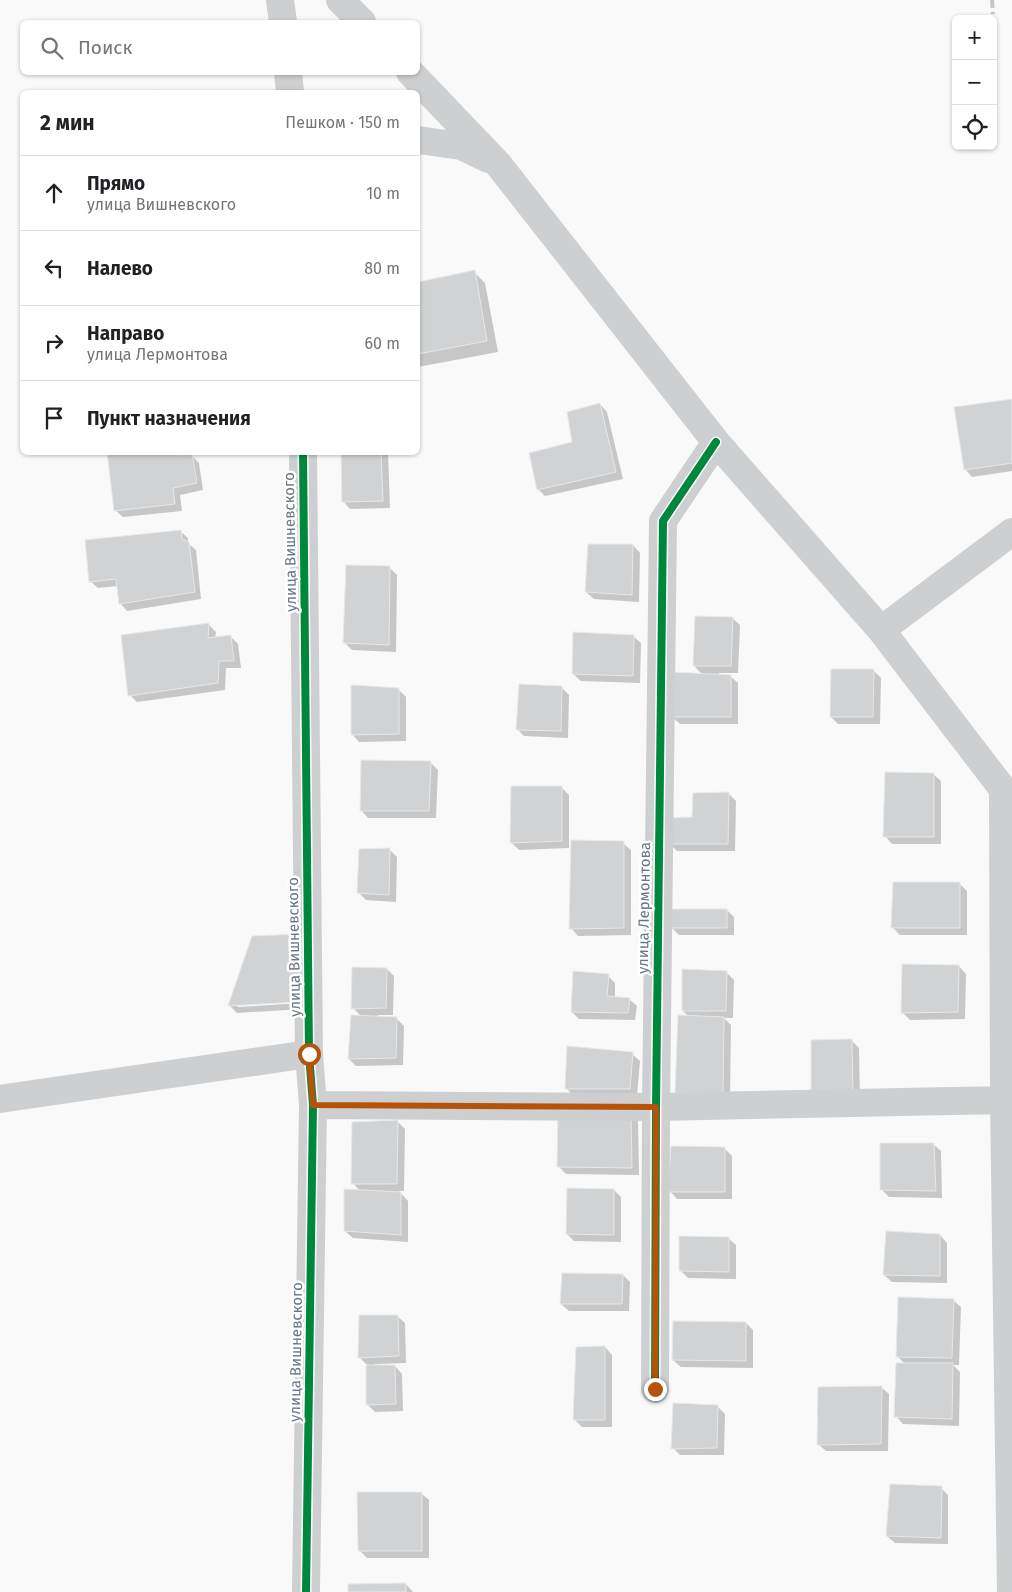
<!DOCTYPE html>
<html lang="ru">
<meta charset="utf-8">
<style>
:root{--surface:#fff;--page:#f2f2f2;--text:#202124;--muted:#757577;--line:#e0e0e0}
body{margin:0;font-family:"Fira Sans",sans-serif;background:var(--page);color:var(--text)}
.controls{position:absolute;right:15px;top:15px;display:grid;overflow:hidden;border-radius:8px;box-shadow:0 1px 4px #0004}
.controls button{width:45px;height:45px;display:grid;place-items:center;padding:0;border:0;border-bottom:1px solid var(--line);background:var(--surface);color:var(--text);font:25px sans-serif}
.stop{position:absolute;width:15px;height:15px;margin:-11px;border:4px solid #b45309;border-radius:50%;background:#fff}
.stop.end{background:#b45309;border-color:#fff;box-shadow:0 1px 5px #0008}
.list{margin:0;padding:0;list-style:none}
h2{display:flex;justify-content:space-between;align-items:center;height:65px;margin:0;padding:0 20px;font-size:21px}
h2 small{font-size:16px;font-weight:400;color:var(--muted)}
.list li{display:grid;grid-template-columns:32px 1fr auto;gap:15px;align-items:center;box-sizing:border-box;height:75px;padding:0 20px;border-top:1px solid var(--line)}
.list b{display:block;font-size:19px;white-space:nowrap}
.list p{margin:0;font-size:16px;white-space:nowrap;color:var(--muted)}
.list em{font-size:16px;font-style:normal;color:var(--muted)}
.icon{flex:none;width:28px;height:28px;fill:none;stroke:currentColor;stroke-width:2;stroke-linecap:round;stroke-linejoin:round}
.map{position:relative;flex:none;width:1012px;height:1592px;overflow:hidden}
.search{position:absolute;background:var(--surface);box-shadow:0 1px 4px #0004;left:20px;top:20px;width:400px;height:55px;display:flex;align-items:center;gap:12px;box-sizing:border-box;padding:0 18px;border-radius:8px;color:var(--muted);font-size:19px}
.panel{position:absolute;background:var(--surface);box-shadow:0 1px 4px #0004;left:20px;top:90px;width:400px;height:365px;border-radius:8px}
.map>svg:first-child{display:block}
</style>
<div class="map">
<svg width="1012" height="1592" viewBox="0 0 1012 1592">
<rect width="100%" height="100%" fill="#f9f9f9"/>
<path fill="#0003" fill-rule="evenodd" d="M474,272L485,283L498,352L418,367V283Z
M1012,400V471L972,477L965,469Z
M600,404L607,412L623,479L545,496L538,489Z
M108,452H182L183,456L191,455L199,463L203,490L180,495L182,511L123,517L115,510Z
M343,452H388L390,508L350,509L343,501Z
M180,531L188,538V543L196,550L201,599L127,611L120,603L118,586L98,588L90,581Z
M633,545L640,553L639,602L594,599L586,592Z
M390,568L397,575L396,652L352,650L345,643Z
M732,618L740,625L738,673H719V675L730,676L738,683V724H680L672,717L703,675L694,666Z
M208,624L216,632L215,638L230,636L238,644L241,668H226L225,690L137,702L130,695Z
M633,636L641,643L640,683L581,681L573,674Z
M873,670L881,678L880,724H838L831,717Z
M561,687L569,695L568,738L524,736L517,729Z
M398,689L406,697V741L359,742L352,734Z
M431,763L438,770L436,818H368L361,810Z
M933,774L941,781V844H892L885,836Z
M561,787L569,795V848L519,850L511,842Z
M729,794L736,801L735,851H677L669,843L694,819Z
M623,843L631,850V935L578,936L571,928Z
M389,849L397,857L396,902L366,900L358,892Z
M960,884L967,891V935H900L892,927Z
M727,910L734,917V935H679L671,927Z
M298,935L304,1009L237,1013L230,1006ZM303,1001V1003L238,1007V1004Z
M959,966L966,974L965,1019L910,1020L902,1012Z
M387,969L394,976L393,1015H378V1017L396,1018L404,1026L403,1065L356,1066L349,1059L362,1017L353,1008Z
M726,972L734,980L733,1018H724L731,1025L730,1100L677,1093L689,1017L683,1011Z
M608,976L615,983V998L629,999L637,1006L635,1020L579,1019L572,1012Z
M851,1040L859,1048L860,1105H820Z
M632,1054L640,1061L637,1096H574L567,1089Z
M630,1113L638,1121L639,1175L566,1174L558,1166Z
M397,1121L405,1129L404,1191H399L408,1201V1242L353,1238L345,1231L360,1191L353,1183Z
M933,1144L941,1151L942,1198L889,1197L882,1190Z
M725,1149L732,1156V1199H677L670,1191Z
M614,1190L621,1197V1242L574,1241L567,1234Z
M940,1235L947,1243V1283L892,1282L884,1275Z
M728,1238L736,1245V1279L688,1278L680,1270Z
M623,1275L630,1282L629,1311H569L561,1304Z
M953,1300L961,1307L959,1365H953L960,1372L959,1426L903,1424L896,1416L905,1364L897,1356Z
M397,1316L405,1323L406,1363L375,1364V1366H395L402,1374L403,1411L375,1412L367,1404V1365L359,1357Z
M746,1323L753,1330V1368L681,1367L673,1360Z
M605,1347L612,1355V1427H582L574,1419Z
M881,1387L889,1394L888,1451H826L818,1444Z
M717,1406L725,1414L724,1455H680L673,1448Z
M941,1488L948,1495V1544L895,1543L887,1536Z
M421,1493L429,1500V1558H367L359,1550Z
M406,1584L413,1592H350Z"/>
<path fill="#d0d2d3" stroke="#e8e8e8" d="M158,90V92H135Z
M475,270L487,341L418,354V282Z
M1012,399V463L964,470L954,407Z
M600,403L616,472L537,490L529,453L572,442L567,412Z
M107,452H177V455L192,454L197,483L173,488L175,504L114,511Z
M341,452H381L383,501L342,502Z
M181,530L182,539L189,542L195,592L119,604L116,579L89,582L85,540Z
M588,544H633L632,595L585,592Z
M346,565L390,566L389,645L343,643Z
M695,616L733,617L731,666H693Z
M209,623L208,638L231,635L234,661H219L218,683L128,696L121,635Z
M573,632L634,635L633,676L572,674Z
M831,669H874L873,717H830Z
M673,672L731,675V717H671Z
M519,684L562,686L561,731L516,730Z
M351,685L399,688V734L351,735Z
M361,760L431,761L429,811H360Z
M885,772L934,773V837H883Z
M511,786H562V841L510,843Z
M729,792L728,844H668V818L692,817L693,793Z
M571,840L624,841V928L569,929Z
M390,848L389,895L357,893L359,849Z
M893,882H960V928H891Z
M671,909H727V928H670Z
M299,934L297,1002L228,1006L252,936Z
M902,964L959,965L958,1012L901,1013Z
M352,967L387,968L386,1008L351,1009Z
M682,969L727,971L726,1011H682Z
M573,971L609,974L607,996L630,998L628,1013L571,1012Z
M351,1015L397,1017L396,1058L348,1059Z
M678,1015L724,1017L723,1094L675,1093Z
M852,1039L853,1098H811V1040Z
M567,1046L633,1052L630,1089H565Z
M558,1111L631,1112L632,1168L557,1167Z
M398,1120L397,1184H351L352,1122Z
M880,1143H934L936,1191L880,1190Z
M671,1146L725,1147V1192H668Z
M567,1188L614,1189V1235L566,1234Z
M344,1189L401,1192V1235L344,1231Z
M886,1231L940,1234V1276L883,1275Z
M679,1236L729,1237V1272L679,1271Z
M562,1273L623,1274L622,1304H560Z
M898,1297L954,1299L952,1358L896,1357Z
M359,1315H398L399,1356L358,1358Z
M673,1321L746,1322V1361L672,1360Z
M605,1346V1420H573L576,1347Z
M896,1363H953L952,1419L894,1417Z
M366,1365H395L396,1404L366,1405Z
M882,1386L881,1444L817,1445L818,1387Z
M673,1403L718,1405L717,1448L671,1449Z
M890,1484L942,1486L941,1538L886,1536Z
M357,1492H422V1551H358Z
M406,1583V1592H348V1584Z"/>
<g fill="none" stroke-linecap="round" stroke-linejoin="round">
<path stroke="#cecfd0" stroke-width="28" d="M280,0L283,22
M340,0L362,22
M288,72L290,92
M410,72L498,164L716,442L881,630L1012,801
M418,140L461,146L488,159
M303,452L309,1054L313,1105L306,1592
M881,630L1012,532
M1003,790L1004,1100L1011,1592
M0,1099L309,1054
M313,1105L656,1107L1004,1100
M655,1389L656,1107L663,521L716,442"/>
<path stroke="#c3c5c6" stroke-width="4" stroke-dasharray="8 4" stroke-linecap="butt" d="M992,0L993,14"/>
<defs>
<path id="cycleway" d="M303,452L309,1054L313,1105L306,1592
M655,1389L656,1107L663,521L716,442"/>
</defs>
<use href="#cycleway" stroke="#fff" stroke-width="11"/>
<use href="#cycleway" stroke="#00873e" stroke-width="8"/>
</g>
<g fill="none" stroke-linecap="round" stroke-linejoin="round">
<path stroke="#b45309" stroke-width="6" d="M309,1054L313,1105L656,1107L655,1389"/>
</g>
<g text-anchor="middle" stroke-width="5" stroke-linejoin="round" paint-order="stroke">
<g font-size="15" fill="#657683" stroke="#fff">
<text transform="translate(290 542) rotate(-91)" y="5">улица Вишневского</text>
<text transform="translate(644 908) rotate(-89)" y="5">улица Лермонтова</text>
<text transform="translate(294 947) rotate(-91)" y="5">улица Вишневского</text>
<text transform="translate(296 1352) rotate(-89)" y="5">улица Вишневского</text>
</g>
</g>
</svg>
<div class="controls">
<button>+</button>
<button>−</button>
<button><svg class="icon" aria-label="locate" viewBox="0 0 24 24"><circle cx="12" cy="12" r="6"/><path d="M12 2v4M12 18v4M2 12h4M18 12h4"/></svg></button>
</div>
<div class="stop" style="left:309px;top:1054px"></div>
<div class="stop end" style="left:655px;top:1389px"></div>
<div class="search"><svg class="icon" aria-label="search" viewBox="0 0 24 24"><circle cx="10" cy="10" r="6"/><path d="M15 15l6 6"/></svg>Поиск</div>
<section class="panel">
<h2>2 мин<small>Пешком · 150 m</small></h2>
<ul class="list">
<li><svg class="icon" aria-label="ahead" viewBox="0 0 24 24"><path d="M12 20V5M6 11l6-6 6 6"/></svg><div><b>Прямо</b><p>улица Вишневского</p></div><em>10 m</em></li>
<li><svg class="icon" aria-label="left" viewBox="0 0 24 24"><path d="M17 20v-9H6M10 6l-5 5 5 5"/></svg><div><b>Налево</b></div><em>80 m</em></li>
<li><svg class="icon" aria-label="right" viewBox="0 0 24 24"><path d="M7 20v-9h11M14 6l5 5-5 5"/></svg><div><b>Направо</b><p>улица Лермонтова</p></div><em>60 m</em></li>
<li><svg class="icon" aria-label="arrive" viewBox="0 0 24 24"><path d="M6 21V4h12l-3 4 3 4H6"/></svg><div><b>Пункт назначения</b></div></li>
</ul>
</section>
</div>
